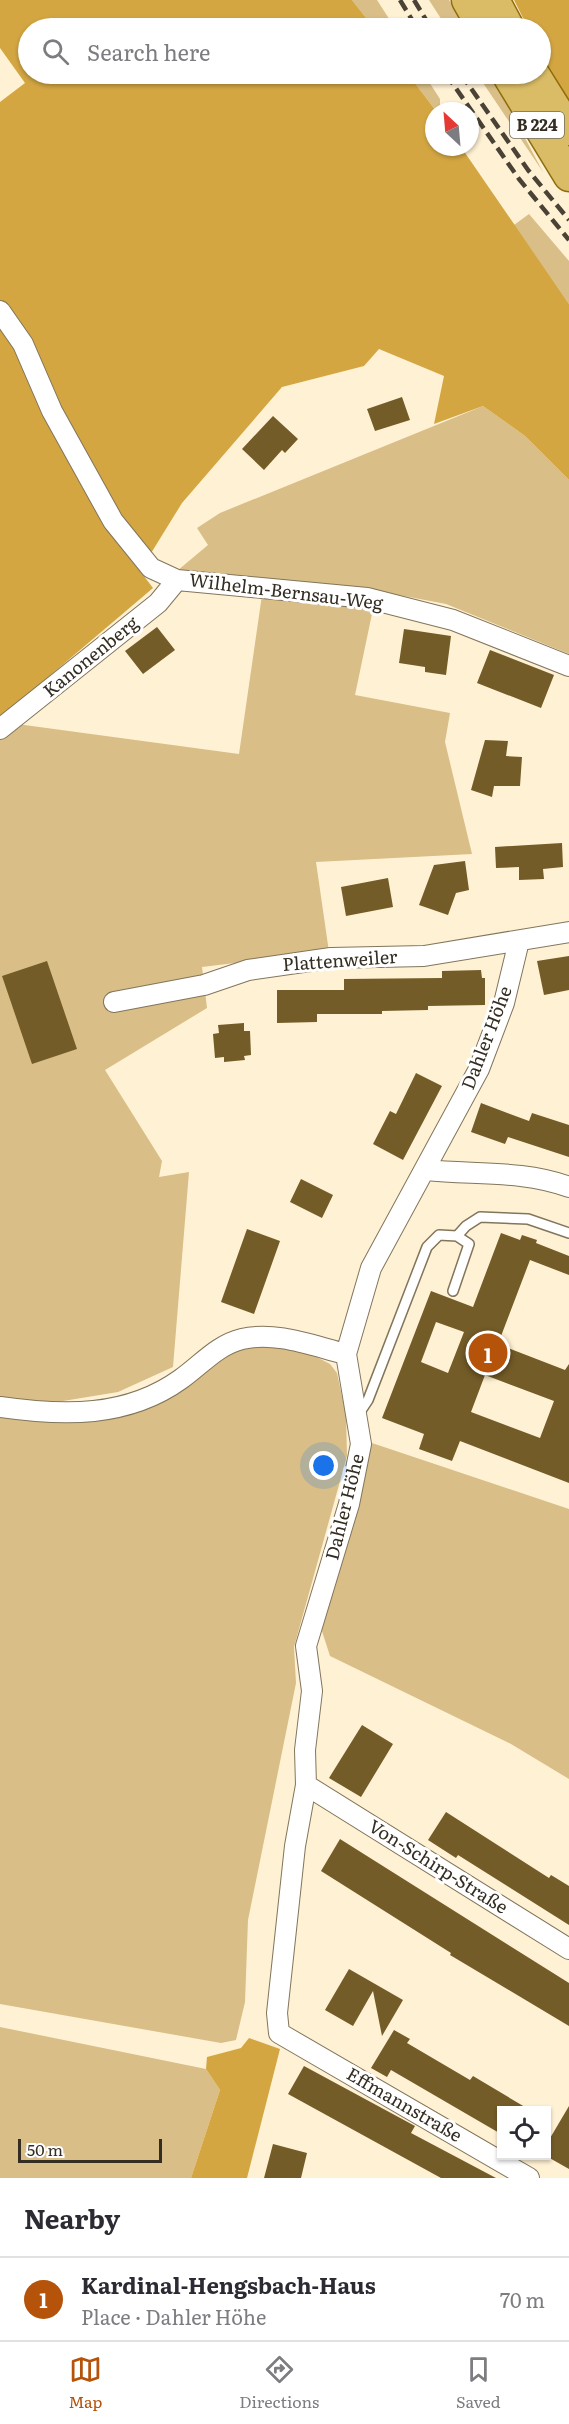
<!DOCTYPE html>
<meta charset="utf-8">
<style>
:root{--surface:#fff;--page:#f7f7f7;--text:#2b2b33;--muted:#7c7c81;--line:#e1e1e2;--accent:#b45309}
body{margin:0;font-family:Literata,serif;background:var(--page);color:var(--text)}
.controls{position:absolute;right:18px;bottom:18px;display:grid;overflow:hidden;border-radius:0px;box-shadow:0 2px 4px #0004}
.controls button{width:54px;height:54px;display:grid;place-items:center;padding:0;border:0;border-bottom:2px solid var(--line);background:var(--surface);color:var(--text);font:30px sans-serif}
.compass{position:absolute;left:425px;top:102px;width:54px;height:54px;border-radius:50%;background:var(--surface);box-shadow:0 2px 4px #0004;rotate:334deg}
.scale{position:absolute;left:18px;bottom:15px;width:144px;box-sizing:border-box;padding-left:6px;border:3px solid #332d22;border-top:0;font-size:16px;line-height:21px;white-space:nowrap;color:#332d22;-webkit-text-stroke:4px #fff;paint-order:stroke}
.you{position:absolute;left:324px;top:1466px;width:21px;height:21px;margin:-15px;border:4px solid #fff;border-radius:50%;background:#1a73e8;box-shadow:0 0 0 9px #1a73e833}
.badge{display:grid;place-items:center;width:39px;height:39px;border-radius:50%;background:var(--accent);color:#fff;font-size:20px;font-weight:700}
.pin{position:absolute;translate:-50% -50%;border:3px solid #fff;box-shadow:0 2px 6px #0006}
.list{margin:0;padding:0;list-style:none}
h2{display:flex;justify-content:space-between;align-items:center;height:78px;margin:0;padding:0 24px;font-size:26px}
h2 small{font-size:20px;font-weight:400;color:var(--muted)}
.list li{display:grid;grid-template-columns:39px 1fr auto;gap:18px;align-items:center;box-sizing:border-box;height:84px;padding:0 24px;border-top:2px solid var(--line)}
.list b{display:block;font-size:22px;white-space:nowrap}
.list p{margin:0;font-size:20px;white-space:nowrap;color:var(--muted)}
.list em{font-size:20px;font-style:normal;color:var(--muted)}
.icon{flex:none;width:33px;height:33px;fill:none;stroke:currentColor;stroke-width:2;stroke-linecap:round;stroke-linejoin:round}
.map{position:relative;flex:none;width:569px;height:2178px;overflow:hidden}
.search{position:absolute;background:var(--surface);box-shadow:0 2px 4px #0004;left:18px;right:18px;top:18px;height:66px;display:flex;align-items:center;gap:15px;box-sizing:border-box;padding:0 21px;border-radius:33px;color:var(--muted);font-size:22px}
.sheet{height:162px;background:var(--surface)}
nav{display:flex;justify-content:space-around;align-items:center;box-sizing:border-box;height:84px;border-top:2px solid var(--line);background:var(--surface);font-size:16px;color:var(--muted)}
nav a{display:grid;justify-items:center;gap:3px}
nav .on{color:var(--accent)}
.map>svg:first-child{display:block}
</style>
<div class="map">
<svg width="569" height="2178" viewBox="0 0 569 2178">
<rect width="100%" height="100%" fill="#fff1d4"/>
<path fill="#d9be87" d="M352,0H377L395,28H374Z
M429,0H449L466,28H447Z
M408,74H424L440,99V111H436Z
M477,74H491L543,172Z
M529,214L569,261V304L514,225Z
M483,406L525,436L569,480V654L446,604L367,589L177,571L208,545L197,528L220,513Z
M262,595L373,609L355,695L450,713L445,742L472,854L316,862L329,952L202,967L207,1008L105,1070L162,1161L159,1177L189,1172L173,1367L118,1392L57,1402L0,1398V738L17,724L239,754Z
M265,1344L297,1347L330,1364L337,1373L346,1415L347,1456L294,1647L296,1683L248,1920L245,2002L236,2040L221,2043L0,2004V1410L145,1405L228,1350Z
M372,1443L569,1509V1779L511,1744L330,1656L320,1625Z
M0,2027L206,2069L220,2090L191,2178H0Z"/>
<path fill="#d3a642" d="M0,0H352L374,28H28V74H408L436,111H434V147H461L569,304V480L525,436L483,406L434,424L444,376L379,349L364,366L282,387L182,503L140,571L153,588L0,718V102L25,83L0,48Z
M514,0H569V108L541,53L540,28H528Z
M249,2038L280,2049L247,2178H191L220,2090L206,2069L207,2057L241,2048Z"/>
<path fill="#745c28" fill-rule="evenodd" d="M402,397L410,420L375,431L367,409Z
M273,416L298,439L285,453L282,450L264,470L242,449Z
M157,627L175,650L143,674L125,651Z
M404,629L451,636L446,675L425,672V667L399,663Z
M490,650L554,675L541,708L477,683Z
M485,740L508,741L506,756L522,757L520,786H494L492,797L471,790Z
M562,843L563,867L543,869L544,879L519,880V867L496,868L495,847Z
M465,861L469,890L456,893L448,915L419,905L434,865Z
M388,878L393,907L346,916L341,887Z
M569,956V990L544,995L537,961Z
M47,961L77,1049L32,1064L2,976Z
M481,970L482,978H485V1005L428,1006V1010L382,1011V1014H317V1022L277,1023V990H344V979L442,978V971Z
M244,1023V1031H250L251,1055L244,1056L245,1060L224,1062V1057L215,1058L213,1034L219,1033L218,1025Z
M416,1073L442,1086L403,1160L373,1144L390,1111L396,1114Z
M481,1103L529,1121L532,1113L569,1125V1157L508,1137L505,1144L471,1132Z
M301,1179L333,1195L322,1218L290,1202Z
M247,1229L280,1241L254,1314L221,1302Z
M501,1233L520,1240L522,1235L537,1240L536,1243L569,1256V1275L530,1260L498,1344L565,1370L569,1364V1483L460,1441L452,1461L419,1449L424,1434L382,1418L431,1291L473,1307ZM436,1322L464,1332L448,1373L421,1362ZM485,1375L554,1401L540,1438L471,1412Z
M362,1725L393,1744L361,1797L329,1778Z
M446,1812L549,1878L551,1875L569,1886V1925L458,1855L456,1858L428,1840Z
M340,1839L569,1983V2026L450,1955L451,1953L321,1871Z
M349,1969L403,2000L382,2036L373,1991L353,2026L325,2010Z
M394,2030L410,2039L407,2043L470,2080L473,2076L530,2110H501V2134L391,2070L387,2077L371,2068Z
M304,2066L415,2126L411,2133L496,2178H441L288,2094Z
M569,2106V2169L546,2156V2145Z
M273,2144L307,2153L301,2178H264Z"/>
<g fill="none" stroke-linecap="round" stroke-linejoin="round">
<defs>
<path id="service" d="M453,1291L469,1244L457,1236
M358,1415L368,1400L427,1247L439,1235L457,1236L466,1226L480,1217L528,1219L569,1233"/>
<path id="minor" d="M0,311L23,344L52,411L113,521L151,568L177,580L367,598L453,620L569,666
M0,729L158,603L177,580
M519,941L504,1003L479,1069L371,1268L346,1354L361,1444L349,1504L306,1646L312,1691L305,1750L306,1785L295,1846L277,2013L279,2033L529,2178
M114,1002L204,985L248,970L331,958L424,956L569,932
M426,1170C474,1175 524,1170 569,1187
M0,1407C63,1416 127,1418 181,1379C201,1365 217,1345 242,1339C276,1331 313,1346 346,1354
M306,1785L569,1949"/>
<path id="primary" d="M467,0L483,28
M494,0L509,28
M507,74L569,176
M534,74L569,130"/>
</defs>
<use href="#service" stroke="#82755b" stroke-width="12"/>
<use href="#minor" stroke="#82755b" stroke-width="22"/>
<use href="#primary" stroke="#8f6d0c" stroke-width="33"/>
<use href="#service" stroke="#fff" stroke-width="9"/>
<use href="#minor" stroke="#fff" stroke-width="20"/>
<use href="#primary" stroke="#dabc66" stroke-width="30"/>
<path stroke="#494235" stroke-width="4.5" stroke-dasharray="12 6" stroke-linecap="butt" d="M400,0L417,28
M414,0L431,28
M446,74L519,179L569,240
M461,74L528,170L569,220"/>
</g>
<g text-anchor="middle" stroke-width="6" stroke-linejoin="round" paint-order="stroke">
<rect fill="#fff" stroke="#706c64" stroke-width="1.5" x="510" y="112" width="54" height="26" rx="4.5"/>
<g font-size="16" font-weight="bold" fill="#332d22">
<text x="537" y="131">B 224</text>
</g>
<g font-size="18" fill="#332d22" stroke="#fff">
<text transform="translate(286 592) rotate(7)" y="6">Wilhelm-Bernsau-Weg</text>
<text transform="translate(91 657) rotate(-39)" y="6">Kanonenberg</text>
<text transform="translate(340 961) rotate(-4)" y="6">Plattenweiler</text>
<text transform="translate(487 1038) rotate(-69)" y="6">Dahler Höhe</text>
<text transform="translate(345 1507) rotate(-76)" y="6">Dahler Höhe</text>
<text transform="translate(438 1867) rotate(32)" y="6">Von-Schirp-Straße</text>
<text transform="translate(404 2105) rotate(30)" y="6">Effmannstraße</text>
</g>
</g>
</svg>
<div class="controls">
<button><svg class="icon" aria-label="locate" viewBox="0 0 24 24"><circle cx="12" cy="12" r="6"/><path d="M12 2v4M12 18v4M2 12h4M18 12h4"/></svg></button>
</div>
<svg class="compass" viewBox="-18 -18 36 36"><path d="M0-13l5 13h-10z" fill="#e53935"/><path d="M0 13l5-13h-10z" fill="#7c7c81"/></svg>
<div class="scale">50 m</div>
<div class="you"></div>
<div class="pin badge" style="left:488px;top:1353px">1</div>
<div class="search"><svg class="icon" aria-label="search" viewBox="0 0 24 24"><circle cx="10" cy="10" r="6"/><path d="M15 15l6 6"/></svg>Search here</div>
</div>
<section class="sheet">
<h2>Nearby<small></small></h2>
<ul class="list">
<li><span class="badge">1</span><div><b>Kardinal-Hengsbach-Haus</b><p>Place · Dahler Höhe</p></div><em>70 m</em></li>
</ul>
</section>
<nav>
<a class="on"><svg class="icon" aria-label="map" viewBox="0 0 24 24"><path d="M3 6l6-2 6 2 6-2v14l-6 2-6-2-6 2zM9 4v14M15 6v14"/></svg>Map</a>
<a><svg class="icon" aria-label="directions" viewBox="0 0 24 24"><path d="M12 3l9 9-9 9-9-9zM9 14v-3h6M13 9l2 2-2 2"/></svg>Directions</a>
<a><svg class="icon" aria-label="saved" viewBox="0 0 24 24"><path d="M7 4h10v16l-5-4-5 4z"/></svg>Saved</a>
</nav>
